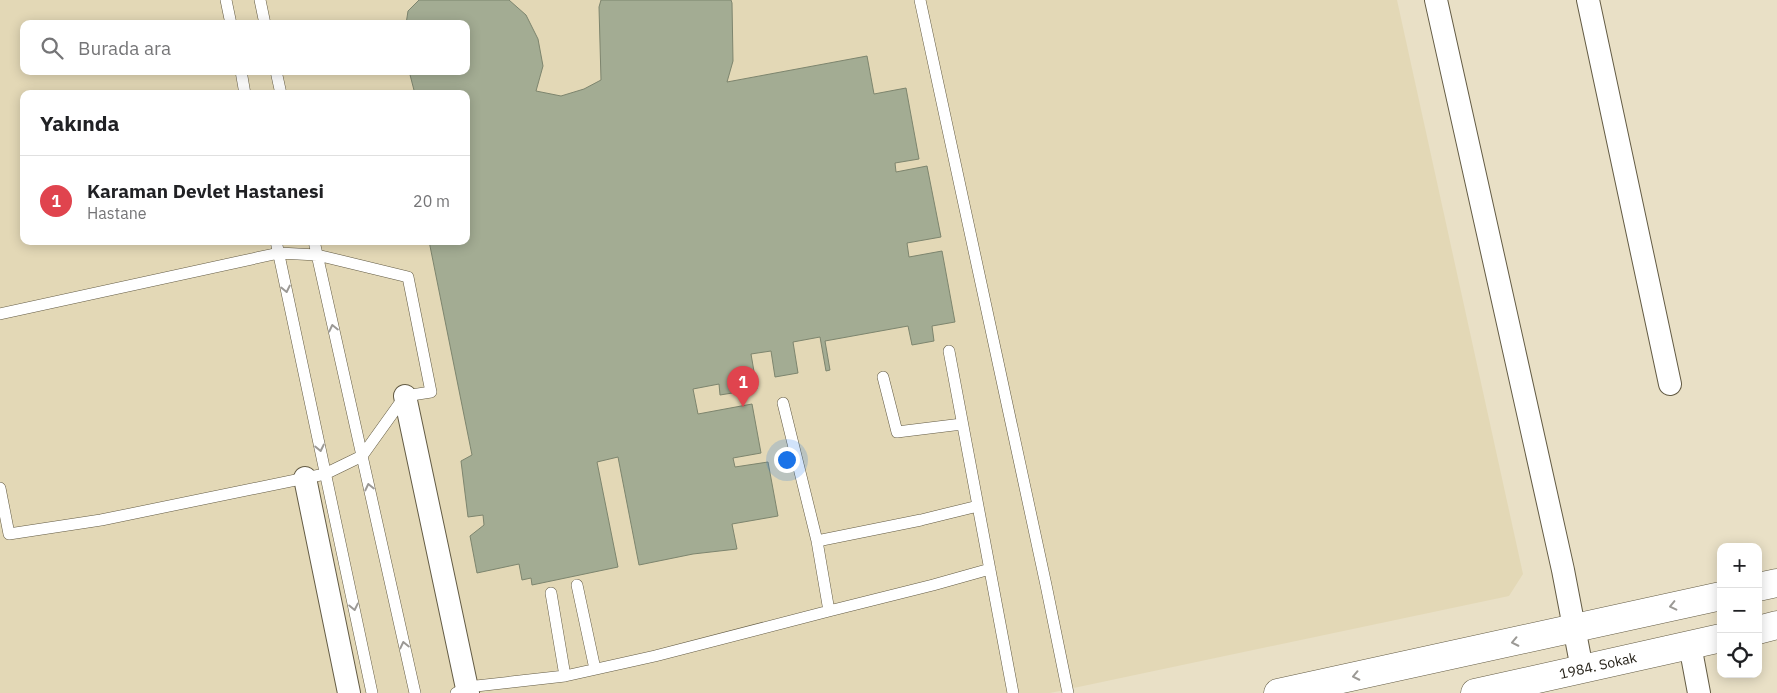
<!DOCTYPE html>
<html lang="tr">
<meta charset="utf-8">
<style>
:root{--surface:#fff;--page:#f6f6f6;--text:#202124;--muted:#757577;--line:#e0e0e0;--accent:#185cac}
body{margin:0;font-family:"IBM Plex Sans",sans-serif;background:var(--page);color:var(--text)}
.controls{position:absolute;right:15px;bottom:15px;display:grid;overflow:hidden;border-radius:10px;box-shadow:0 2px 12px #0003}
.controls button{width:45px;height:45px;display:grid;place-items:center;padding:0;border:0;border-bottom:1px solid var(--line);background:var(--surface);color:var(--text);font:25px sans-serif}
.you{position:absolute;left:786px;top:459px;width:18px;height:18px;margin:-12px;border:4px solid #fff;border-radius:50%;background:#1a73e8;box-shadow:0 0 0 8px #1a73e833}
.badge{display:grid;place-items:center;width:32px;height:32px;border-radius:50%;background:var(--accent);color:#fff;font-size:16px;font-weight:700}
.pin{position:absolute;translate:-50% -41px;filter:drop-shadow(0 1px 2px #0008)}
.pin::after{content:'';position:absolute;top:26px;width:18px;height:15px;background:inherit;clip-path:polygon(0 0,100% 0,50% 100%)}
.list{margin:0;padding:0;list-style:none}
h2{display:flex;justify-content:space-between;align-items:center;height:65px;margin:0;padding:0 20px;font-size:21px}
h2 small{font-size:16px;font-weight:400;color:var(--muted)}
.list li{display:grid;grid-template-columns:32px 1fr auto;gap:15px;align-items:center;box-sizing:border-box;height:90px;padding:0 20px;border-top:1px solid var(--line)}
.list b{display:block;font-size:19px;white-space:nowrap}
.list p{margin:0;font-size:16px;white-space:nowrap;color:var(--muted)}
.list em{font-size:16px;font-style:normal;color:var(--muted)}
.icon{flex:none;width:28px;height:28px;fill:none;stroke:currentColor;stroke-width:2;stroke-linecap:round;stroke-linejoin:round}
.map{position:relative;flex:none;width:1777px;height:693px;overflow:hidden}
.search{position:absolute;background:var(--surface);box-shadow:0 2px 12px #0003;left:20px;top:20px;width:450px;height:55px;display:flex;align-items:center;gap:12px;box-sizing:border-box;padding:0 18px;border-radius:10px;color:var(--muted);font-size:19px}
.panel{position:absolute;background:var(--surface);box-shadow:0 2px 12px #0003;left:20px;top:90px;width:450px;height:155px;border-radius:10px}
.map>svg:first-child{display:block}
</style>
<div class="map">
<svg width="1777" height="693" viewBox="0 0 1777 693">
<rect width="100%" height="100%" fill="#e9e0c6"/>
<path fill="#e3d8b6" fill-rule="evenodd" d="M0,0H1397L1523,574L1509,596L1050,693H0ZM24,24H466V71H24ZM24,94H466V241H24Z"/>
<path fill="#a3ac93" stroke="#7d856e" d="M419,0H509L526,15L538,39L543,66L536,91L561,96L584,89L601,80L599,7L601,0H731L732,3L733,61L727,82L867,56L874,94L906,88L919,159L895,163L896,172L927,166L941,237L907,243L909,257L942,251L955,322L932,326L934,341L912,345L908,326L825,341L830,370L826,371L820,337L793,342L798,373L775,377L771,351L751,354L757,389L720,395L719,384L693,389L698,414L752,404L761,453L733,458L735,467L768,462L778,516L732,524L737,549L693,554L639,565L618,457L597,462L618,567L532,585L531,578L522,580L519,564L477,573L470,536L484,525L483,515L468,517L461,461L472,455L429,241H466V94H415L409,71H466V24H406L408,11Z"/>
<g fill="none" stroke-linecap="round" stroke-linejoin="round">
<defs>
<path id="lane" d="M226,0L231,24
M260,0L265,24
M920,0L1046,585L1068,693
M241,71L245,94
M276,71L281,94
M276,241L372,693
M314,241L415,693
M0,314L279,253L317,255L408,277L431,392L405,396L362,456L325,474L101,520L9,534L0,488
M949,351L1013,693
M883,377L897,432L962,424
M783,403L817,541
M978,506L921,520L817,541L829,611L933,585L990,569
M577,585L595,669
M551,593L565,676
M456,693L467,687L565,676L655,656L829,611"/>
<path id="street" d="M1436,0L1563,570L1582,669
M1588,0L1670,384
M405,396L468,693
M305,478L349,693
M1690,645L1699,693"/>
<g id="secondary">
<path d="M1758,587L1777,583"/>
<path d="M1758,630L1777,625"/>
<path d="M1278,693L1721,596"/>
<path id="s1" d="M1475,693L1721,638"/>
</g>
</defs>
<use href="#lane" stroke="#635b44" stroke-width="12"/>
<use href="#street" stroke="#635b44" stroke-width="24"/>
<use href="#secondary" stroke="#635b44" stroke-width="29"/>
<use href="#lane" stroke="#fff" stroke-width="11"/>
<use href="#street" stroke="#fff" stroke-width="22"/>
<use href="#secondary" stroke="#fff" stroke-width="28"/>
</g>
<defs><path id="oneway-chevron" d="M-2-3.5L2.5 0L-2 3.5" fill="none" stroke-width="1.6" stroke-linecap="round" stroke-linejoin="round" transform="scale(1.25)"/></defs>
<g stroke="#9b9995">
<use href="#oneway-chevron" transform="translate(286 289) rotate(78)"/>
<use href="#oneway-chevron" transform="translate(333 328) rotate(-103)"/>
<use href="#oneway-chevron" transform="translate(320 448) rotate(78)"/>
<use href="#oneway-chevron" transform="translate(369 487) rotate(-103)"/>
<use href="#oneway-chevron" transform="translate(1673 606) rotate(167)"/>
<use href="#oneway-chevron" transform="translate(354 607) rotate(78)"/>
<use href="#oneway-chevron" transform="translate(1515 642) rotate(168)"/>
<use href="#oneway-chevron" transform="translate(404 645) rotate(-103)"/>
<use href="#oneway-chevron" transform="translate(1356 676) rotate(168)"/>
</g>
<g text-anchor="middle" stroke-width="4.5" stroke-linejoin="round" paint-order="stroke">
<g font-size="14" fill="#201c13" stroke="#fff">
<text dy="5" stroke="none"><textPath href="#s1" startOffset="126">1984. Sokak</textPath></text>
</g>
</g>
</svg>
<div class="controls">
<button>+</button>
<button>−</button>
<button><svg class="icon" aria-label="locate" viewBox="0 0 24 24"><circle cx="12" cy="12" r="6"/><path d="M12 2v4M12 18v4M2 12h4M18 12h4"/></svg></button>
</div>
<div class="you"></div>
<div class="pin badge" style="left:743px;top:407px;background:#e0444e">1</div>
<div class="search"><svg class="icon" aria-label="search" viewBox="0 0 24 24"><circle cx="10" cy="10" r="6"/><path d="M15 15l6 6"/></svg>Burada ara</div>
<section class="panel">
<h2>Yakında<small></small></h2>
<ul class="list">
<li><span class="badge" style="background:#e0444e">1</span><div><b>Karaman Devlet Hastanesi</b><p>Hastane</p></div><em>20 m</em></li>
</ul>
</section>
</div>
